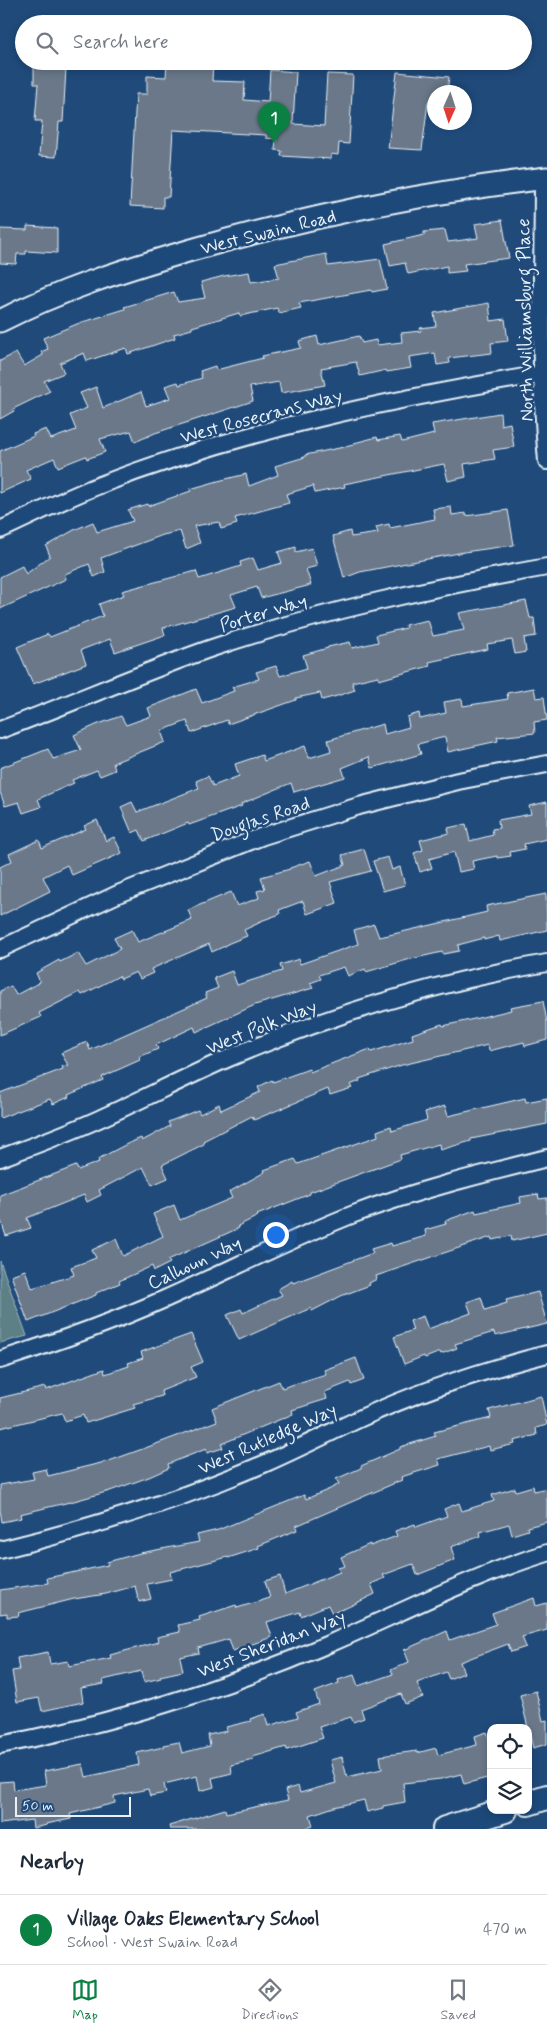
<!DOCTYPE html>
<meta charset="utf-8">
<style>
:root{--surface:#fff;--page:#f6f6f7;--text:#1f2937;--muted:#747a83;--line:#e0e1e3;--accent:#0b8043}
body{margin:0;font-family:Mynerve,sans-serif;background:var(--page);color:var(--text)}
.controls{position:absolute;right:15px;bottom:15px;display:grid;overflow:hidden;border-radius:10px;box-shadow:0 2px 8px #0003}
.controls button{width:45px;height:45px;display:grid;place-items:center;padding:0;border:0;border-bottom:1px solid var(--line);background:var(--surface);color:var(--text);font:25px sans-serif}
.compass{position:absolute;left:427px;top:85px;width:45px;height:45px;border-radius:50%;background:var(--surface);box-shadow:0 2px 8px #0003;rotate:183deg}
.scale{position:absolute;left:15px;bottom:12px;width:116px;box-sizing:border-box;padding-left:5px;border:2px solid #e8f1f8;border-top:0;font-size:14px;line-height:18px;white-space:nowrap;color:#e8f1f8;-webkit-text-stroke:4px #1f4a7a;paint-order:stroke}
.you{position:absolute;left:275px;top:1234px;width:18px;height:18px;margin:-12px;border:4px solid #fff;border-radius:50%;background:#1a73e8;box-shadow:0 0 0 8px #1a73e833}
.badge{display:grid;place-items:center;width:32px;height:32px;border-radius:50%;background:var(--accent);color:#fff;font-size:16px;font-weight:700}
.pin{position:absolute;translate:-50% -41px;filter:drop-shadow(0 1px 2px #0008)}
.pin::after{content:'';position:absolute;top:26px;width:18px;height:15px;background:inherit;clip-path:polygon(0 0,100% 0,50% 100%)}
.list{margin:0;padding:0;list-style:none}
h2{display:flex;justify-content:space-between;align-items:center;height:65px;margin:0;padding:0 20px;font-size:21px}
h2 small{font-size:16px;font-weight:400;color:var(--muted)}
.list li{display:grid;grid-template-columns:32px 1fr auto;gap:15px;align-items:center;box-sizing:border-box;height:70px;padding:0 20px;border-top:1px solid var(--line)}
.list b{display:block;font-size:19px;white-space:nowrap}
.list p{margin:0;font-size:16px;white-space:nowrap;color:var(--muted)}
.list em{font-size:16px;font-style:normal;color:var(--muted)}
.icon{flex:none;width:28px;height:28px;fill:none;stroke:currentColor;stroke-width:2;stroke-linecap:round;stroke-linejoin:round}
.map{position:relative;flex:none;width:547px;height:1829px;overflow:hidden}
.search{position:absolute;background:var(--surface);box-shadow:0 2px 8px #0003;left:15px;right:15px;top:15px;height:55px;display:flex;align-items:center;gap:12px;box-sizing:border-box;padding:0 18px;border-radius:28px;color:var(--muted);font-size:19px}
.sheet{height:135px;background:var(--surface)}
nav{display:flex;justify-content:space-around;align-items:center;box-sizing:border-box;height:70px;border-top:1px solid var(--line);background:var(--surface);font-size:14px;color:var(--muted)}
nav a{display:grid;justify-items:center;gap:2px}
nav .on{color:var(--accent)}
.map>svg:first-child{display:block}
</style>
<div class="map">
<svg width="547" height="1829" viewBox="0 0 547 1829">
<rect width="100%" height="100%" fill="#1f4a7a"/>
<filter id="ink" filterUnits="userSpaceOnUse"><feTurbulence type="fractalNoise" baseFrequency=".02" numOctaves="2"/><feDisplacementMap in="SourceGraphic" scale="10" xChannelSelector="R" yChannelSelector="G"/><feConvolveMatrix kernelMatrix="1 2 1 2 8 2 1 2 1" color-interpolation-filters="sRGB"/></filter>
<g filter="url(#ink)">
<path fill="#5b8085" stroke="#a2b8be" d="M0,1261L27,1336L0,1343Z"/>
<path fill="#6a7889" stroke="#e8f1f8" d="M167,61H213L212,81L245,82L244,100L268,102L270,70L296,72L293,124L324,126L327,74L353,75L349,144L339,143L338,155L331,154V159L281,156L282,151L275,150L276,139L266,138V135L173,130L169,197H163V208L130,206L136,94H147V76L166,77Z
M34,66L66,68L63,122H59L56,157L39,156L42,121H35L38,84H34Z
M397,72L449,77L447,92H434V103L428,102L422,150L388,148Z
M502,220L509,258L464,264L466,271L447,273V266L408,274L405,263L390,266L385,244L424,235V232L445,230L448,242L478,238L475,224Z
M27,226L57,228V253L26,251V254H17L16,264L0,263V229L27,230Z
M326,254L328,266L380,259L387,289L372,292L371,290L299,303L301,308L279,313L277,308L240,316L239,313L192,327V329L174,334L175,338L128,354L126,348L87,361L84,353L60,363L64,373L44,381L50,391L13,409L14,411L0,419V361L16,353L24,366L43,355L41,352L48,349L43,338L77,324L125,309L124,307L174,292L178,302L205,298L201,282L224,276L249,272L251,282L279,278L275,264Z
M489,303L491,321L505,319L508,341L491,343L492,353L449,358L450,363L437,365L435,353L409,357L411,368L387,372L386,370L360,376L356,362L321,368L325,385L281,393L279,382L250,387L253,401L155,433L135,442L131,431L100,439L105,452L87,459L86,456L58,467L54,458L26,470L31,479L0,493V451L34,436L33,434L46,429L51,439L76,430L70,415L87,408L80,393L96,387L103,408L141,392L146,406L170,398L165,386L178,382L179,385L202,378L200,371L215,366L216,370L263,358L262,356L301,348L299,341L317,336L319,345L359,336L362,343L376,340L377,345L402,342L401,333L421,331L420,328L436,326L434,313Z
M500,413L501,425L510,423L514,447L493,450L495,459L464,464L466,477L448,481L444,464L344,484L345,487L315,493L313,486L286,494L289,503L235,518L237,524L221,529L219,522L194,526L200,543L186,549L180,531L163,535L101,558L105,572L94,577L89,564L65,574L66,579L0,609V577L22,566L26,574L50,556L46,546L74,530L93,522L97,532L133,521L128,510L147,504L148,506L191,491L190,489L218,481L246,474L249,486L278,475L275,466L305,457V455L354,445V443L377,437L378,440L400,436L402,442L434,434L432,424Z
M451,507L452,515L466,513V516L508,510L514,545L464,552L360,572L344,578L333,536L350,531L351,537L378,533L376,527L389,524L390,528L435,519L433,509Z
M296,547V552L312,548L317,566L306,569L311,585L261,598L257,587L231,595L236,607L163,628L165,635L115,652L110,639L81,650L86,664L33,684L17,647L48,634L50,637L103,616L99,604L124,595L122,591L196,571L199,579L241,566L240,562L253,558L258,570L282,563L278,552Z
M526,601L530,618H534L536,636L524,638L526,652L515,654L512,640L487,644L488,649L429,662L430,666L411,671L379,680L378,676L352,682L355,690L337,696L322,700L320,693L296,698V700L228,724L227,720L191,733L187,721L161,731L165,742L113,763L115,770L100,776L97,770L72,780L74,783L38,799L41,807L23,813L19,802L5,806L0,792V768L48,749L53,759L81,750L74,735L96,725L121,716L126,725L151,716L148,708L196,689L202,703L234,691L232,687L259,679L256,672L276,666L280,676L307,668L303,655L328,648V647L350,642L352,648L378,642L376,635L406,628L405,625L428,620L433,636L464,630L459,613Z
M534,688L536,698L544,697L547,720L534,722L535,733L497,737L498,741L448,752L445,737L418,744L421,754L372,768L369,757L342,768L345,777L294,792L291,783L241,804L242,806L189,825L188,823L144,841L139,830L132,833L121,807L132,802L137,812L199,788L196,781L208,776L213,786L239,776L235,764L262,755L264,761L305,746L309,758L331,751L328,740L383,724L385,734L409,727L407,717L419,713L420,719L446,713L444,702L462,699L463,706L508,699L507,693Z
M547,802V839L524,844L525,849L510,852L511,856L497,858V856L472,861L474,869L459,872L454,852L429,859L432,868L420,872L414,853L423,850L420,840L449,833L448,828L466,824L470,841L493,835L492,829L499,828L498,820L531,814L529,806Z
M97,820L106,841L114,837L122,853L72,875L67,865L43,877L50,891L0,916V867L12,861L9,854L39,840L42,848L86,829L84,826Z
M364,849L371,871L330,882L337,903L307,914L303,901L279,910L280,914L258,922L259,923L244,930L247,936L227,944V945L212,952L209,944L151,969L153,973L140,979L136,972L121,979L119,976L82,995L80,992L39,1013L41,1017L0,1035V991L11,986L16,995L40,982L36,973L59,960L60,962L78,953L86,966L120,949L114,938L132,930L138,942L192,920L188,910L231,892L237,906L259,898L257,891L265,889L261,877L290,869V868L310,861L316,876L345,865L342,855Z
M388,857L392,870L400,867L405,885L383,891L373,861Z
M546,894L547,930L500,941L499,936L484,940V938L458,945L459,951L443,954L442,952L407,960L366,972L365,969L348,976L344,967L319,975L321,979L310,983L313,988L255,1005L196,1032L194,1027L156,1045L158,1049L139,1057L140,1060L102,1077L103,1080L68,1095L69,1097L53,1104L50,1099L0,1118V1093L63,1069L62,1066L68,1065L61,1053L87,1042L90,1050L207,998L205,993L218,988L214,978L232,971L237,985L282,971L280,965L299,959L300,964L358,944L354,930L374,924L379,937L389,935L487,912L486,906Z
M543,1001L547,1022V1040L525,1046L524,1042L489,1051L488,1045L402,1065L359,1079L360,1081L350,1085L352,1088L330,1095L328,1089L254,1120L252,1116L203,1141L204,1144L162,1165L168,1178L152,1185L143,1167L99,1190L101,1195L87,1202L84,1195L27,1218L31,1228L6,1236L0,1218V1195L76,1166L78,1170L99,1162L98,1159L127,1144L141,1138L142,1141L170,1126L168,1122L198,1110L200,1114L219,1104L221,1110L260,1092L258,1087L272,1080L273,1082L309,1069L310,1072L370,1049L371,1052L413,1039L412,1034L442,1024L443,1026L474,1019L511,1010L510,1007Z
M525,1098L526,1102L547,1098V1124L471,1139V1141L440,1150L439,1144L400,1155L401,1159L310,1192V1194L257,1215L258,1216L238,1226L239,1228L168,1260L170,1263L154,1271L152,1266L119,1281L120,1283L96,1293V1295L28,1322L11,1275L25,1270L32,1288L49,1283L74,1275L71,1267L96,1258L92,1250L116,1239L123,1256L163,1236L153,1214L174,1205L180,1220L232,1198L229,1192L265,1172L264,1170L295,1159L298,1164L378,1136L377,1131L391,1126L392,1131L427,1120L425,1112L445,1106L448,1116Z
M538,1194L539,1199L547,1198V1233L512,1241L511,1236L492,1240L491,1237L376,1276L377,1279L369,1283L370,1285L341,1296L312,1311L311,1308L239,1340L227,1315L241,1309L243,1313L282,1295L278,1289L292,1281L293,1283L373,1253L371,1249L391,1243L392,1246L426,1236L425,1230L446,1224L445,1221L475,1210L476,1213L521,1203L520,1197Z
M538,1292L547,1324L495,1336L494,1332L455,1344L457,1348L441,1354L440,1352L425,1358L424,1356L404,1364L394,1337L413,1330L410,1321L423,1316L428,1329L471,1313L467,1302L481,1297L485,1310L507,1303L506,1300Z
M191,1334L203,1362L191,1367L196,1377L161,1391L162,1396L133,1404L135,1408L86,1423L83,1415L65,1421L62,1413L0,1428V1398L45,1387L46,1390L104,1369L105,1374L129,1366L128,1363L143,1358L141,1352Z
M356,1358L364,1380L351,1385L350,1382L325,1392L327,1399L292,1410L293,1414L221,1444L223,1448L207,1453L206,1449L168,1464L169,1468L149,1477L110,1491L74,1501L20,1514L21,1518L2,1522L0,1510V1485L34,1479L32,1472L46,1469L48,1476L109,1461L148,1447L217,1421L212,1408L279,1381L282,1388L326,1374L324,1370Z
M541,1396L547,1425L536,1428L537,1435L514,1441L515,1444L490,1450L489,1446L438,1459L440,1465L401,1477L402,1480L296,1526L297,1530L258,1546L259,1548L228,1558V1557L170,1572L172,1579L147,1584L151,1599L139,1602L135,1586L106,1594L74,1599L18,1613L19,1616L7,1617V1613L0,1614V1590L48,1583L47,1578L108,1565L107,1562L140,1553L199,1542L197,1535L218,1530L304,1495L306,1499L330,1489L339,1484L336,1479L361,1468V1466L400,1449V1447L436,1436L434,1432L491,1418L489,1410Z
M533,1486L534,1491L547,1488V1522L527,1527L528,1530L512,1535L509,1524L480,1532L481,1536L451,1547L455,1560L417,1575L413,1564L383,1575L385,1578L371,1584L375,1594L346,1608L332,1613L328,1605L301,1616L300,1612L267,1622L272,1637L233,1651L229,1639L198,1648L199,1653L180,1657L183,1671L160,1676L161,1678L144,1682L141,1671L103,1680L104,1684L81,1688L83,1702L42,1711L39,1698L17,1702L12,1671L19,1670L17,1658L48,1652L50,1664L68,1661L69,1666L111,1658L110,1655L158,1642L157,1637L180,1632L178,1625L200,1620L199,1617L236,1605L237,1608L270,1598L265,1581L280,1576L285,1594L340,1572L338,1568L345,1566L341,1557L370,1544V1546L397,1536L395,1531L415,1524L416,1527L447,1516L444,1509L459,1503L462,1511L494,1501L492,1495L515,1488L516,1491Z
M534,1598L536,1606L547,1603V1630L522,1637L526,1647L511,1652L508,1644L460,1662L464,1673L449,1679L446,1672L417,1683L423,1697L405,1704L401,1694L361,1709L364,1718L353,1722L351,1717L319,1727L323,1738L287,1750L286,1747L253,1757L254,1760L231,1765L232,1773L212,1778L214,1787L200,1791L197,1776L164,1784L166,1793L150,1796L148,1789L114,1796L115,1803L70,1814L71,1819L46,1824L47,1825L33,1828L32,1820L0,1824V1782L13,1781L14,1790L46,1785L44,1771L83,1764L86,1777L117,1770L139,1765L137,1753L163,1747V1745L179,1742L182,1753L210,1746L208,1735L227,1731L226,1727L251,1721L250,1719L265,1714L268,1726L298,1717L296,1712L319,1704L315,1692L339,1683L338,1680L354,1675L358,1686L393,1674L391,1670L409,1662L404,1650L447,1631L450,1640L496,1624L492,1613Z
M536,1691L543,1721L547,1720V1744L533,1748L520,1695Z
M487,1732L491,1744V1777L464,1784L461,1774L441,1779L403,1783L405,1802L383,1806V1808L367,1812L364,1800L334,1807L310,1815L313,1826L303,1829H170L169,1826L225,1809L226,1813L288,1800L285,1790L298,1786L300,1793L336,1783L330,1760L342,1757L347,1777L382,1769L380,1756L417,1751V1753L436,1748L438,1755L477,1745L475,1736Z"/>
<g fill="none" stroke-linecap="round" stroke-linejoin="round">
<defs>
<path id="minor" d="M543,179C543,273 538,367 547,461
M0,530C33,515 66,498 100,485C242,430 393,399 542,374
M0,730C71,704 140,673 212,648C322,611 434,587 547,567
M0,949L118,894L263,836L359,806L458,781L547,764
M0,1158C33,1146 66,1134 99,1119C142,1100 185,1077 229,1058C330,1015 438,982 547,963
M0,1360C57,1342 113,1322 167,1298C230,1270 290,1239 354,1214C417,1190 482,1174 547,1158
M0,1550C91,1528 180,1500 266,1463C298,1449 329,1433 361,1418C420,1391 484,1370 547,1354
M0,1745C114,1723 225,1689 331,1643C403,1612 472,1576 547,1553"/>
<path id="tertiary" d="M0,321C60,290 123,270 188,251C305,217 426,192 547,178"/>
<path id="secondary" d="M528,1803L547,1797
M445,1829L505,1810"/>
</defs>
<use href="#minor" stroke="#e8f1f8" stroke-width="20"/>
<use href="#tertiary" stroke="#e8f1f8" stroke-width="25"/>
<use href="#secondary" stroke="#e8f1f8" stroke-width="28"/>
<use href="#minor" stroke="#1f4a7a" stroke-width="16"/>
<use href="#tertiary" stroke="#1f4a7a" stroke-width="21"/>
<use href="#secondary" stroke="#1f4a7a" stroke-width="24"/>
</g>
</g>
<g text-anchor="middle" stroke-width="5" stroke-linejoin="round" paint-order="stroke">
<g font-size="19" fill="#e8f1f8" stroke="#1f4a7a">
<text transform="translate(268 231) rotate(-14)" y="7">West Swain Road</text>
<text transform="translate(524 320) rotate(-91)" y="7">North Williamsburg Place</text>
<text transform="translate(261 415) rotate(-15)" y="7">West Rosecrans Way</text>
<text transform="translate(263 612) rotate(-17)" y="7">Porter Way</text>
<text transform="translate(260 818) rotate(-19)" y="7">Douglas Road</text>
<text transform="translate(261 1026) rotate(-22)" y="7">West Polk Way</text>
<text transform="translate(194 1262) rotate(-25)" y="7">Calhoun Way</text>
<text transform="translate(267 1438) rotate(-24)" y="7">West Rutledge Way</text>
<text transform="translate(271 1643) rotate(-21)" y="7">West Sheridan Way</text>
</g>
</g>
</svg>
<div class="controls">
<button><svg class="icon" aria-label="locate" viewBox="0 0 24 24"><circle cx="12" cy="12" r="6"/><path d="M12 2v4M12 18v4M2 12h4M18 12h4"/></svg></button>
<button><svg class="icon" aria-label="layers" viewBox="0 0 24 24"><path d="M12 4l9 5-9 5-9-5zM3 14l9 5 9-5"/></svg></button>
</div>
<svg class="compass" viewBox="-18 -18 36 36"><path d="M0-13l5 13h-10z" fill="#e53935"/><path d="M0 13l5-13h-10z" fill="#747a83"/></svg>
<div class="scale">50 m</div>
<div class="you"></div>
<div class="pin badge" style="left:274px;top:143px">1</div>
<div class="search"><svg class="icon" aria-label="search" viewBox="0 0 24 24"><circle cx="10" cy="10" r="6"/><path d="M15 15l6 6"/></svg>Search here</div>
</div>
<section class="sheet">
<h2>Nearby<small></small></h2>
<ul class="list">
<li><span class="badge">1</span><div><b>Village Oaks Elementary School</b><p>School · West Swain Road</p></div><em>470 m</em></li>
</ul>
</section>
<nav>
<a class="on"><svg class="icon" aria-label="map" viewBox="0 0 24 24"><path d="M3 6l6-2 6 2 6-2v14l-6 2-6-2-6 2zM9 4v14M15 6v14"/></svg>Map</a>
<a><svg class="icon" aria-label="directions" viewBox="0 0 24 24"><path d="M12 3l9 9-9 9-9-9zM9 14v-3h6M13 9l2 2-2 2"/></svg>Directions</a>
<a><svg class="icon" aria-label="saved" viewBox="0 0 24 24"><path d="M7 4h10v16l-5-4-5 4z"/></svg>Saved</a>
</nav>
